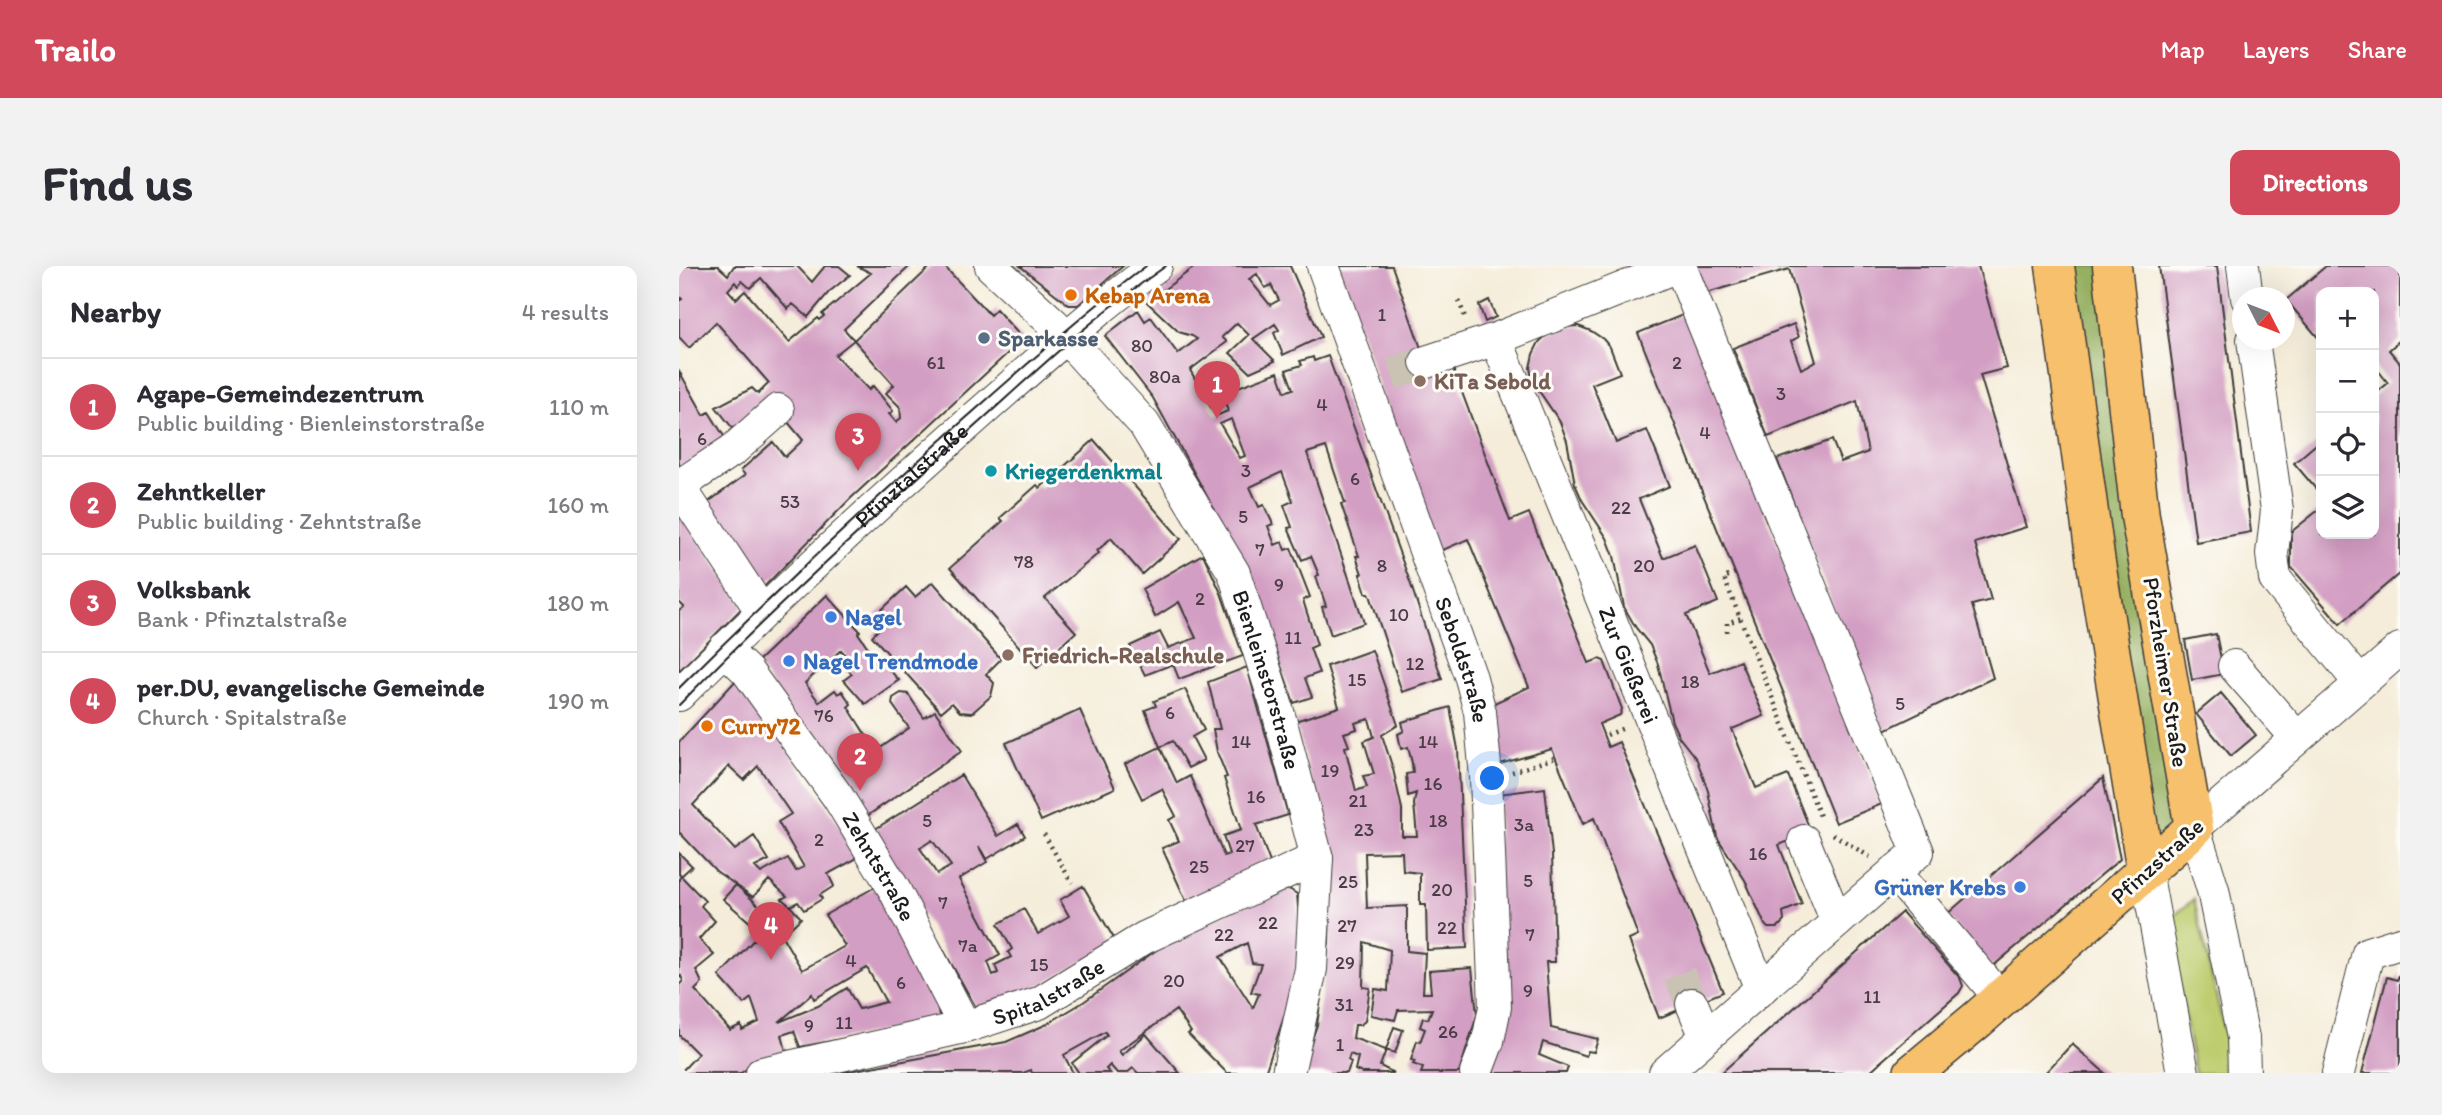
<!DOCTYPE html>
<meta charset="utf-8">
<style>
:root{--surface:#fff;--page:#f2f2f3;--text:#2b2b33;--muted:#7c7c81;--line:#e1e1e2;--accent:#d1495b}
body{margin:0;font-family:Itim,sans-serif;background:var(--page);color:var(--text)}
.controls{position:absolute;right:21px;top:21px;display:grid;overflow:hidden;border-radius:14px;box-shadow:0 7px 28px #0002}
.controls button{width:63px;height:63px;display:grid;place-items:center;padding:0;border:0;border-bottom:2px solid var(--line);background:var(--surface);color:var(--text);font:35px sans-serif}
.compass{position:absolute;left:1553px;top:21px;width:63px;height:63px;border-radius:50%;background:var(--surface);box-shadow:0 7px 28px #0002;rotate:132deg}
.you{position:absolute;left:814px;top:513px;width:24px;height:24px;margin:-18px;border:5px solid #fff;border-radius:50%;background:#1a73e8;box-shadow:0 0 0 10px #1a73e833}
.badge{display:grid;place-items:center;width:46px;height:46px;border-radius:50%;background:var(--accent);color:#fff;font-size:23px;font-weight:700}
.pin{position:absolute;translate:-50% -58px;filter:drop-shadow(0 2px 4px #0008)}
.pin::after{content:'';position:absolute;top:37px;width:24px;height:21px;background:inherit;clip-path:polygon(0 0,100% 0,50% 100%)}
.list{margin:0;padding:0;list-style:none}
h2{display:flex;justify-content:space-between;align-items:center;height:91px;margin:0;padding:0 28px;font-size:30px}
h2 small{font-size:23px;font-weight:400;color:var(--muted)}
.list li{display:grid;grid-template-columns:46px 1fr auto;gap:21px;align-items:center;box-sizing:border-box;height:98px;padding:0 28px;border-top:2px solid var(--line)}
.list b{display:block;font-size:26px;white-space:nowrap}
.list p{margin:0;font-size:23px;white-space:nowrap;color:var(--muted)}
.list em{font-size:23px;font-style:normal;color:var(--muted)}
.icon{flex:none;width:38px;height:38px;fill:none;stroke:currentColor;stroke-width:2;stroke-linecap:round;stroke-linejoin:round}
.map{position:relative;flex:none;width:1721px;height:807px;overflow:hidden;border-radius:14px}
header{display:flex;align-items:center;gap:42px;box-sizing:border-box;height:98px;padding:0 35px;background:var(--accent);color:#fff}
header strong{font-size:33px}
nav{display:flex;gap:38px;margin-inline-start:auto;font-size:24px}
.intro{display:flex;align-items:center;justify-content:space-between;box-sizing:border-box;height:168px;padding:0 42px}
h1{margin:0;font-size:49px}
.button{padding:18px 32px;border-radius:14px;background:var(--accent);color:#fff;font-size:24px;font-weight:700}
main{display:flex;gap:42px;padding:0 42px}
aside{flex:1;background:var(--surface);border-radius:14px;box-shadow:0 7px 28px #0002}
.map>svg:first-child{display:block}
</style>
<header>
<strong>Trailo</strong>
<nav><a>Map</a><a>Layers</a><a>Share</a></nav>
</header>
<div class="intro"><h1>Find us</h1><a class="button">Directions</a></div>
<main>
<aside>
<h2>Nearby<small>4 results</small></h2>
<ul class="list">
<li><span class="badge">1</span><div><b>Agape-Gemeindezentrum</b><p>Public building · Bienleinstorstraße</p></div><em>110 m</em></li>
<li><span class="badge">2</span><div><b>Zehntkeller</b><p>Public building · Zehntstraße</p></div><em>160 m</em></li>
<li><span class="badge">3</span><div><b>Volksbank</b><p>Bank · Pfinztalstraße</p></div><em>180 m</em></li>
<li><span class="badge">4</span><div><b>per.DU, evangelische Gemeinde</b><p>Church · Spitalstraße</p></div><em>190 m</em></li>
</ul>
</aside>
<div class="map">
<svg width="1721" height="807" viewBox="0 0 1721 807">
<rect width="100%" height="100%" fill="#fdfcf7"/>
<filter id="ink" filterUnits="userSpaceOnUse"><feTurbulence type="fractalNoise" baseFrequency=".0143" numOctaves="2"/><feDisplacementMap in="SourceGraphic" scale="14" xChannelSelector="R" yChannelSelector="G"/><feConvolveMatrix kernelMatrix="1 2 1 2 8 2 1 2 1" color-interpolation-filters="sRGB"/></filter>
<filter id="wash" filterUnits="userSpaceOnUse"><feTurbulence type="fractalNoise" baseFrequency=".00686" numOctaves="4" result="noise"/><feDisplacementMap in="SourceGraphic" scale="28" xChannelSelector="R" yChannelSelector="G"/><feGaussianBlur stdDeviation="1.57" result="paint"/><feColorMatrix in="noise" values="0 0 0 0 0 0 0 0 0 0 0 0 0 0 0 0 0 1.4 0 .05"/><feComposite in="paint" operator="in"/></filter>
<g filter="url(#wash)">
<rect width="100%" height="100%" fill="#f5edda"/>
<path fill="#becd6f" stroke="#6d7446" stroke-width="2" d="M1515,633L1555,807H1516L1489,655Z"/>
<path fill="#96b062" stroke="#59663f" stroke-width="2" d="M1381,0H1429L1507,552L1470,584Z"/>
<g id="blocks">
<path fill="#d39ec3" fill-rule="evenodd" d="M0,0H39L49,9L55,0H118L133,16L146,0H160L171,9L150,26L129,51L114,38L109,43L82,12L71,22L63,15L59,20L56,16L49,24L57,33L66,25L110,76L139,52L140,54L145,50L143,48L192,7L178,0H231L165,63L175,74L156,89L190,124L194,120L214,145L210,148L217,156L222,152L221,141L207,127L215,119L175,74L252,0H265L311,49L317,43L344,73L170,234L82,324L24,240L66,209L62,204L94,176L106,191L124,174L92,136L59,169L37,141L73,122L79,128L90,117L37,56L10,82L0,71V35L3,33L0,30Z
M341,0H444L399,39H390Z
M517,0H611L642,71L604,89L595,67L600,64L596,58L574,73L596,95L571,106L551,87L570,69L558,57L543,71L548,76L511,104L537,150L549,145L543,127L599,106L606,126L614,123L607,104L623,99L621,95L634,91L635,95L649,90L731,316L763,413L723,426L691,329L690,327H687L681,308H683L677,290H680L662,238L666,237L647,181L628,187L685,357L652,369L643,341L647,340L637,310L640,309L632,290L623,294L609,262L613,261L605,239L614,235L603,206L571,221L580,241L585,239L594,258L589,260L596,279L603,276L606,284L612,282L631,331L624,334L638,379L631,382L640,407L626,412L633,431L615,437L569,305L474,132L426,70L459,44L466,55L472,51L499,88L518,73L513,70L500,66L468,36ZM578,8L586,22L592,19L600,34L591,39L570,13ZM552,153L566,190L561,192L541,158Z
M659,0H713L750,105L772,97L831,255L850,247L910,397L920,393L925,395L943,443L941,449L920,458L929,481L940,476L1044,726L980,752L950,674L959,670L915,552L904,558L873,483L821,498L813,438L850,421L789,273L757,287Z
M1016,0H1299L1328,102L1301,109L1347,261L1296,277L1312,334L1293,339L1314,412L1202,466L1098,193L1153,174L1162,196L1189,186L1178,135L1089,171L1054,82L1115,58L1120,71L1112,75L1122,103L1137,96L1110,3L1024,28Z
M1480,0H1538L1572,266L1517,276Z
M1647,0H1721V74L1710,84L1721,97V307L1661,358L1612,301V266L1642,242V268H1695V129L1709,117L1695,99V26H1642V75L1607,34Z
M810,34L817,51L806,56L800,39Z
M1006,48L1203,538L1157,557L959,67Z
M899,60L912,65L924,73L931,81L941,107L913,118L937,177L968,164L991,220L960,233L984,292L1016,279L1039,336L1007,349L1031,407L1061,395L1085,450L1053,463L1077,522L1109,509L1132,566L1100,579L1123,638L1104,646L1105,655L1098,662H1089L1086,659L1066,614L1038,571L1029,525L1018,494L1000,471L993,456L979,398L971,379L957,362L945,341L935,290L928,272L903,234L896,218L888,175L881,156L854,116L851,102L854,88L860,76L871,66L884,61Z
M0,105L25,149L30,146L51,180L7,209L0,198Z
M415,174L502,273L463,308L432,272L418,285L420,287L366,332L397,366L358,401L271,302L324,255L321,252L358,219L361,222Z
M1642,174V229L1615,197Z
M0,246L65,340L0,405V345L5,341L0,336Z
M524,288L542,327L564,390L500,413L494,398L466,409L451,380L481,366L489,382L517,372L500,336L476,351L463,323Z
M254,316L322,393L307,408L315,417L312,430L293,447L281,446L273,437L262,446L193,370L205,358L197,349L227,321L236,331Z
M148,329L181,365L179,367L188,380L220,414L186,438L165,414L173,408L166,401L172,395L162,384L126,417L140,436L156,424L159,428L163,425L172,438L169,441L197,485L230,462L213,438L214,432L222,427L229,428L245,452L256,445L283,485L185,552L77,397Z
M1537,368L1545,408L1513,414L1506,374Z
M693,384L719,459L703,469L714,503L723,543V570H738L735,538L737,527L729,530L727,508L734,507L733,497L729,481L722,483L719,468L725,465L723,456L771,441L779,483L788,682L748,684L747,639H741V607L724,605L723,586L686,587L688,642L728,640V685L746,687L744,727H752L750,705L793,702L798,749L780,807H742L744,802L734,798L736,795L732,794L738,775L741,776L746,763L741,761L744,752L749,753L753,743L719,744L716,754L692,749L696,723L709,725L711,684L685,676L684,721L691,722L686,755L681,759H676L674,772L707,784L701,800L715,807H683L676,804L679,791L671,788L669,794L672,796L668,807H627L622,805L638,759L650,676L652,588L616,455L660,441L648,400ZM690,453L695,471L685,475L695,508L684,510L688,521L677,525L666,481L670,480L665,467L678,463L676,457Z
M568,401L609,549L577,559L593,602L508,637L483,582L500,575L490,554L497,550L483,523L463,533L446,498L481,481L498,517L511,510L545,590L550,588L544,570L562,564L545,512L548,511L538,486L534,463H541L529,416Z
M59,412L182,590L149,608L155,620L141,629L143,633L125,644L119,636L111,640L103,633L108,630L90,614L74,631L37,605L0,566V476ZM50,500L65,514L79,500L112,548L99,556L125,601L117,605L109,592L82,607L76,601L90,594L75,570L56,584L14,539Z
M506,423L525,464L513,471L525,494L509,502L494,475L481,481L466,444L477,440L475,435Z
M1542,427L1577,469L1552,490L1517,448Z
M401,444L436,522L362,555L327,477Z
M282,509L319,570L339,558L346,570L308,593L300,581L308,596L280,613L321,689L309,696L314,709L319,707L316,699L332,691L329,686L333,683L319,658L345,643L359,668L390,650L381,634L404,620L437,676L328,738L299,745L256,669L193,565ZM253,574L272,600L258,608L241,582Z
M1424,512L1441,593L1313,701L1267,649Z
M866,522L873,588L876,696H867L872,762L919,773L915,786L909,785L907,790L864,776L860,789L889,801L887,807H812L820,528Z
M0,587L13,600L2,610L0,608Z
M2,610L26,635L22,640L36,655L20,673L35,689L17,704L23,717L16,724L51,764L62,759L63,764L80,756L72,732L65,738L40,710L94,654L111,640L122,652L103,670L123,704L166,680L146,649L198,620L256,730L261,754L121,781L115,765L103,769L107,785L73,799L62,807H1L19,788L0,769V719L4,715L2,710L0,712V613ZM188,702L207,736L180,743L168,722L139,740L100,756L133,728L135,733Z
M57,619L85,644L73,658L44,633Z
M610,623L618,628L622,681L606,748L586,807H548L509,768L512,766L497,744L440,785L443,789L467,768L501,807H459L454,802L448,807H438L431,799L427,803L431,807H400L393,797L428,769L426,766L385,789L394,807H353L352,804L344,807H160L327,776L366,759L403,737L483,680L571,635ZM568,677L573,697L582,698L572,726L580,728L574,742L541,691Z
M1223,646L1281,712L1284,720L1280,727L1189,807H1042Z
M1721,707V807H1683L1708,711L1718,714Z
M715,761L724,764L716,787L707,784Z
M1393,778L1426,807H1366Z"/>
</g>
</g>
<g filter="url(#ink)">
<use href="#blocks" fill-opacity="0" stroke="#3d3b38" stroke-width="2"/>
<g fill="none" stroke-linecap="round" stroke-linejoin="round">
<path stroke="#cac3b4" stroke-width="32" stroke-dasharray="32 16" stroke-linecap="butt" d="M713,108L747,96
M1000,708L1013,738"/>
<defs>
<g id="minor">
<path id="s1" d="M312,0L375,58L465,158L555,307L597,438L638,592L632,703L609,807"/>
<path id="s2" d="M644,0L792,412L801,446L807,511L816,741L809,775L797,807"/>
<path d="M1001,0L1239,586L1215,606L1322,733"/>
<path d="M1564,0L1568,32"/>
<path id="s3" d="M817,73L1082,723"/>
<path d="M1574,74L1598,244L1593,288L1596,313L1681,417"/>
<path d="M747,96L817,73L999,0"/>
<path d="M0,220L83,346"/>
<path d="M0,220L54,184L99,144"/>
<path id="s4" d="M45,383L68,405L159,531L215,623L286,761"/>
<path d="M1555,400L1618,472"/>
<path id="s5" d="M0,429C96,332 196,240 298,150C356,99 414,45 477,0"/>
<path d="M1125,575L1158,656"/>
<path d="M1467,605L1504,807"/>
<path d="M1013,738L1027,771"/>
<path id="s6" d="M83,807L286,761L360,737L465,672L638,592"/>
<path d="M986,807L1215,606"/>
<path d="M1565,807L1564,772L1534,624L1515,562L1721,383"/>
<path d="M1659,807L1689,687L1721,677"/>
</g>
<path id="major" d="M1376,0L1417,297L1467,605
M1234,807L1299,753L1515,562L1461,250L1433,0"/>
</defs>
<use href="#minor" stroke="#3d3b38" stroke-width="34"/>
<use href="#major" stroke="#3d3b38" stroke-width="41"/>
<path stroke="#3d3b38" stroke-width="4.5" stroke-dasharray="2 5" stroke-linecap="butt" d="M780,35L787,54
M1056,307L1045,312L1141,550
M1048,366V357L1062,352
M928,469L945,462
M833,506L876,492
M365,568L393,617
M1154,568L1191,591"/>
<use href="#minor" stroke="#fff" stroke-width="32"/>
<use href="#major" stroke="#f7c06c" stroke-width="38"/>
<path stroke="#1c1c1c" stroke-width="2" d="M0,422C93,329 189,239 287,152C346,100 404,48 467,0
M0,439C91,345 188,258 285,170C350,112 415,49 487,0"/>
</g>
</g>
<g fill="#e8710a" stroke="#fdfcf7" stroke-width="2.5">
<circle cx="392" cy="29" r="7"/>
<circle cx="28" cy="460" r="7"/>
</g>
<circle fill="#5c6f8a" stroke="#fdfcf7" stroke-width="2.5" cx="305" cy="72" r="7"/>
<g fill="#8d6e63" stroke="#fdfcf7" stroke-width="2.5">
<circle cx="741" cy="115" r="7"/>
<circle cx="329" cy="389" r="7"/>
</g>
<circle fill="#0f9aa8" stroke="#fdfcf7" stroke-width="2.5" cx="312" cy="205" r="7"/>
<g fill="#3f7fe0" stroke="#fdfcf7" stroke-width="2.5">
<circle cx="152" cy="351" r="7"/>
<circle cx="110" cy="395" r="7"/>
<circle cx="1341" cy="621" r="7"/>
</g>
<g text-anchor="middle" stroke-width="6" stroke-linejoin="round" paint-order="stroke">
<g font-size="19" fill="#4a3c46">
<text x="703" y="55">1</text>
<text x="463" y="86">80</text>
<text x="257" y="103">61</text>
<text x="998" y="103">2</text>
<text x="486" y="117">80a</text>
<text x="1102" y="134">3</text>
<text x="643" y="145">4</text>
<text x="1026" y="173">4</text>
<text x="23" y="179">6</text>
<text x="567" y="211">3</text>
<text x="676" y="219">6</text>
<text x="111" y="242">53</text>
<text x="942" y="248">22</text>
<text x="564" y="257">5</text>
<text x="581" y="290">7</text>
<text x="345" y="302">78</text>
<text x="703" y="306">8</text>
<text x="965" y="306">20</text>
<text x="600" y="325">9</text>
<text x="521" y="339">2</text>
<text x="720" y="355">10</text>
<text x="614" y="378">11</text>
<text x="736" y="404">12</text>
<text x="678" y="420">15</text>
<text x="1011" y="422">18</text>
<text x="1221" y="444">5</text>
<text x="491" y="453">6</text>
<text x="145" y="456">76</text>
<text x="562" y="482">14</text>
<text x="749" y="482">14</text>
<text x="651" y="511">19</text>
<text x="754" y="524">16</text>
<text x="577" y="537">16</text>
<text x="679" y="541">21</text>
<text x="248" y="561">5</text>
<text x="759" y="561">18</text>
<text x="845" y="565">3a</text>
<text x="685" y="570">23</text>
<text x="140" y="580">2</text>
<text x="566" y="586">27</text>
<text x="1079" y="594">16</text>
<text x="520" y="607">25</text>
<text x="849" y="621">5</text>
<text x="669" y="622">25</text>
<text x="763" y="630">20</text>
<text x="264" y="643">7</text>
<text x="589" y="663">22</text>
<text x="668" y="666">27</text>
<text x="768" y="668">22</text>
<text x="545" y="675">22</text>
<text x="851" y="675">7</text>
<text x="289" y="686">7a</text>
<text x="172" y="701">4</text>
<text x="666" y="703">29</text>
<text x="360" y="705">15</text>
<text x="495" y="721">20</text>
<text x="222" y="723">6</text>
<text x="849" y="731">9</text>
<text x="1193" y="737">11</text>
<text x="665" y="745">31</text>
<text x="165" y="763">11</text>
<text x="130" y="766">9</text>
<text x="769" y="772">26</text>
<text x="661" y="785">1</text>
</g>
<g font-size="23" font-weight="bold" fill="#c56008" stroke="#fdfcf7" text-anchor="start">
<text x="406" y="37">Kebap Arena</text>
<text x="42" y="468">Curry72</text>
</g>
<g font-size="23" font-weight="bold" fill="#4e5e75" stroke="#fdfcf7" text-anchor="start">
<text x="319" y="80">Sparkasse</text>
</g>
<g font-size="23" font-weight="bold" fill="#785e54" stroke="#fdfcf7" text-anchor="start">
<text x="755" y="123">KiTa Sebold</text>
<text x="343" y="397">Friedrich-Realschule</text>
</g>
<g font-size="23" font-weight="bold" fill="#0d838f" stroke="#fdfcf7" text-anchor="start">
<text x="326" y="213">Kriegerdenkmal</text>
</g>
<g font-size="23" fill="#1c1c1c" stroke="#fdfcf7">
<text dy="8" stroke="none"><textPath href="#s5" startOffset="320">Pfinztalstraße</textPath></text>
<text dy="8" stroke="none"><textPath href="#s2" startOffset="418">Seboldstraße</textPath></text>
<text dy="8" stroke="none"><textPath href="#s3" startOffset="352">Zur Gießerei</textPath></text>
<text transform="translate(1487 406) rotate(81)" y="8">Pforzheimer Straße</text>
<text dy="8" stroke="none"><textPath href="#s1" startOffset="506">Bienleinstorstraße</textPath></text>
<text transform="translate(1478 595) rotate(-42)" y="8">Pfinzstraße</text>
<text dy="8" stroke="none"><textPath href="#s4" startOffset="268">Zehntstraße</textPath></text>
<text dy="8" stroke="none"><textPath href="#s6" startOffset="299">Spitalstraße</textPath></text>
</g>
<g font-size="23" font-weight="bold" fill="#366cbe" stroke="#fdfcf7" text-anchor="start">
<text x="166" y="359">Nagel</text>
<text x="124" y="403">Nagel Trendmode</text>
<text x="1327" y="629" text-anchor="end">Grüner Krebs</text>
</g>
</g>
</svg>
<div class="controls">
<button>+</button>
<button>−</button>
<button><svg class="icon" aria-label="locate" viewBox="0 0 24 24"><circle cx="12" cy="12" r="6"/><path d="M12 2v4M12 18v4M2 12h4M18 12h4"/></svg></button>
<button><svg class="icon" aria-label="layers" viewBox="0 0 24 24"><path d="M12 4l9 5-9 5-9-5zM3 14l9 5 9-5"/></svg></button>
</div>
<svg class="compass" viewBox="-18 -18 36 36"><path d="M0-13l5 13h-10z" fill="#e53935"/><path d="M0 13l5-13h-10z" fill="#7c7c81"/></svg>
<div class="you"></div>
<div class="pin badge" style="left:538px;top:153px">1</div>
<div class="pin badge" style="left:181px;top:525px">2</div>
<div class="pin badge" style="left:179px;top:205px">3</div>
<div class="pin badge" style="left:92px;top:694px">4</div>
</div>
</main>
